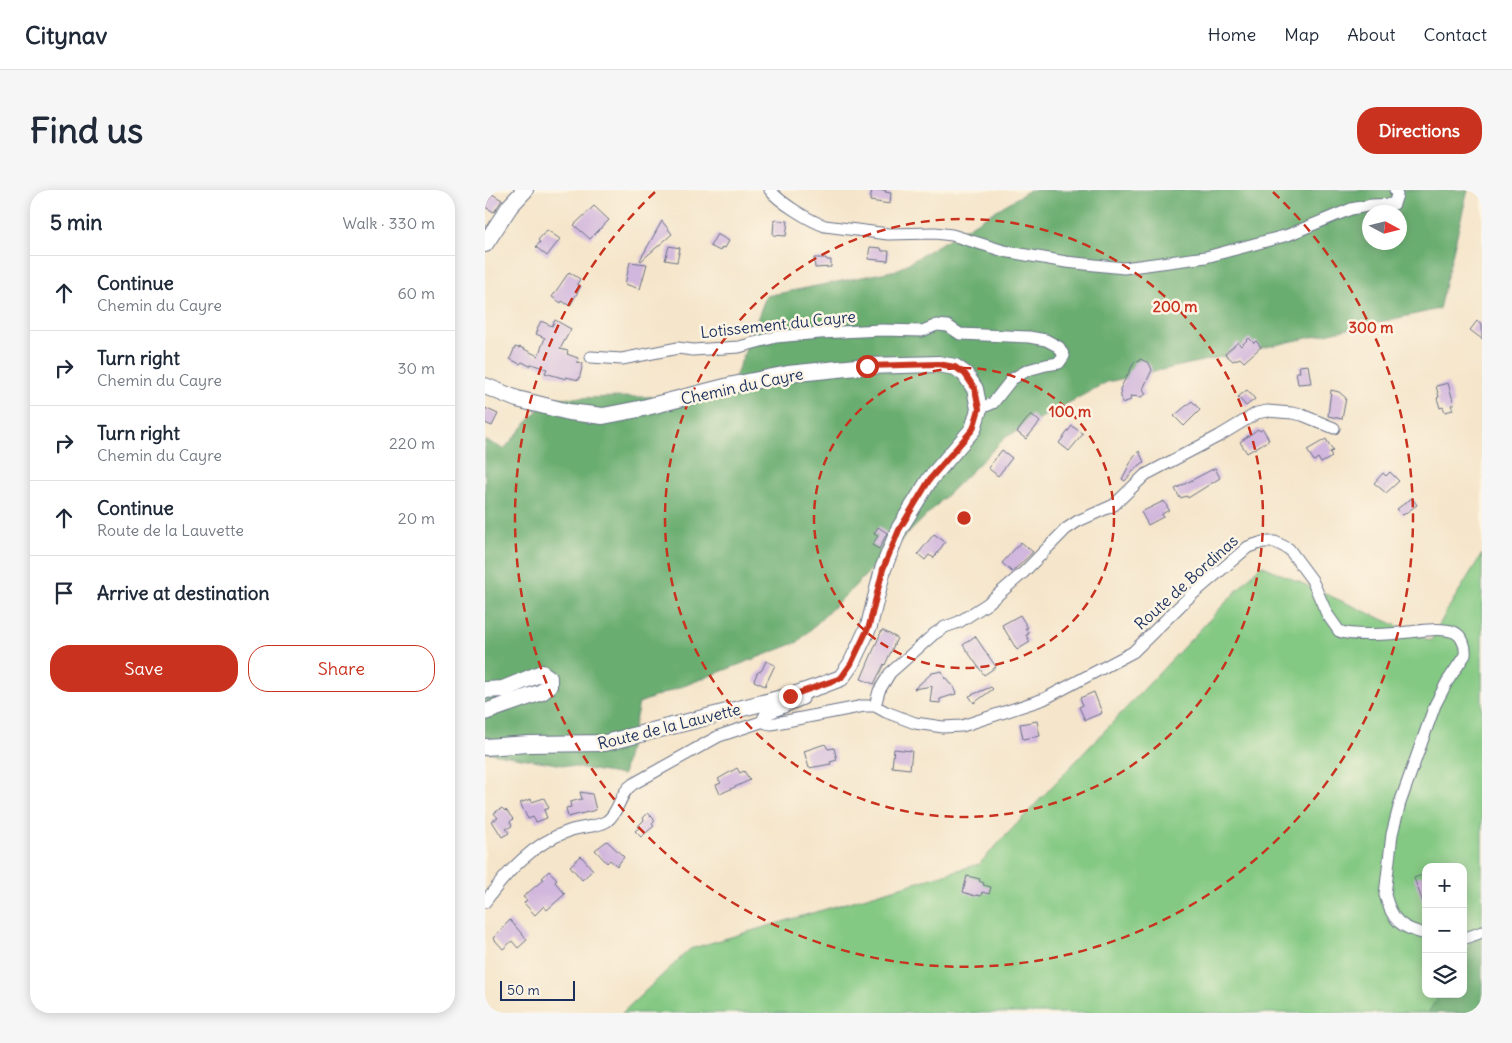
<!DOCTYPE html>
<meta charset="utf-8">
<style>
:root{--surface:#fff;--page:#f6f6f7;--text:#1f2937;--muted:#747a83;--line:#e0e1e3;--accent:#c8321e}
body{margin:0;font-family:Delius,sans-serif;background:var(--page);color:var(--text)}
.controls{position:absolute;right:15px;bottom:15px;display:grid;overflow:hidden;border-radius:10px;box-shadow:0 2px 12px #0003}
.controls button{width:45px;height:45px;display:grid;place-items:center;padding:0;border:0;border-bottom:1px solid var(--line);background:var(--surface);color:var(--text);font:25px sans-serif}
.compass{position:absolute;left:877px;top:15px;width:45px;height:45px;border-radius:50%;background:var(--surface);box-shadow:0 2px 12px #0003;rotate:97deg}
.scale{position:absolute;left:15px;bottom:12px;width:75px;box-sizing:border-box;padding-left:5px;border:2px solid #1b2f5e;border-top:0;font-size:14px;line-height:18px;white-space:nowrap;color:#1b2f5e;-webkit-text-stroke:4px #fcf5e5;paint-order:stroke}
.stop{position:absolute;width:15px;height:15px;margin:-11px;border:4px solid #c8321e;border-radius:50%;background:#fff}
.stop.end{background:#c8321e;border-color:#fff;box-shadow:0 1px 5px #0008}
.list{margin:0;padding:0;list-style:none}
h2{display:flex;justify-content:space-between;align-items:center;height:65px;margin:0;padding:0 20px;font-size:21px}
h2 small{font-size:16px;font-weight:400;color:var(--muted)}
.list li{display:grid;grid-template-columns:32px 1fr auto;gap:15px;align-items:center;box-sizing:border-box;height:75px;padding:0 20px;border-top:1px solid var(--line)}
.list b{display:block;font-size:19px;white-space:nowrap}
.list p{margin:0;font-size:16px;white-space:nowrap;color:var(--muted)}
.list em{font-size:16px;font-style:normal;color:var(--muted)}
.actions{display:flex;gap:10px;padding:15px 20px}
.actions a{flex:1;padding:11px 0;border:1px solid var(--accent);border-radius:20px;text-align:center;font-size:18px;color:var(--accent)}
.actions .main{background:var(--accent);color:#fff}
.icon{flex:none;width:28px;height:28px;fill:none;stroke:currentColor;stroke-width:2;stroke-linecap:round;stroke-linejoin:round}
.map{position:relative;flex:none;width:997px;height:823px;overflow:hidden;border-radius:20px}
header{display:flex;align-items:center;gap:30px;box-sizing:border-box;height:70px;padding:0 25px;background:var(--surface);border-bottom:1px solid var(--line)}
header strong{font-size:24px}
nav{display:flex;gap:28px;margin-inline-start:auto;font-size:18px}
.intro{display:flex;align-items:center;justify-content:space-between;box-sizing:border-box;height:120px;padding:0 30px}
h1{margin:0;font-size:35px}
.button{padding:12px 22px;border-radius:20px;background:var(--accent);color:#fff;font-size:18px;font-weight:700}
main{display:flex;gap:30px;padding:0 30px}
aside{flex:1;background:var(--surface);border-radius:20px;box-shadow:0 2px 12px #0003}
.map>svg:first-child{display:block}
</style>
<header>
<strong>Citynav</strong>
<nav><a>Home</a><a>Map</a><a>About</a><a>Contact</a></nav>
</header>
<div class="intro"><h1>Find us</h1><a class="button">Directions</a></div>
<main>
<aside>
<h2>5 min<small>Walk · 330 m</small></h2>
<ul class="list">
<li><svg class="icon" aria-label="ahead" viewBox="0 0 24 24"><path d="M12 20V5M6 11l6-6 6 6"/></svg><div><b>Continue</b><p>Chemin du Cayre</p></div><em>60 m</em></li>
<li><svg class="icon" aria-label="right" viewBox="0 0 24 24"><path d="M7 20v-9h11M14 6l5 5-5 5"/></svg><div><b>Turn right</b><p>Chemin du Cayre</p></div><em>30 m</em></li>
<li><svg class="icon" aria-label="right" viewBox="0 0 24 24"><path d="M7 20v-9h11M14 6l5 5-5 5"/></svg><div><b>Turn right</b><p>Chemin du Cayre</p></div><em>220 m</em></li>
<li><svg class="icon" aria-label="ahead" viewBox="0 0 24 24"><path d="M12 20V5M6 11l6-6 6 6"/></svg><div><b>Continue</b><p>Route de la Lauvette</p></div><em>20 m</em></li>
<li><svg class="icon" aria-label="arrive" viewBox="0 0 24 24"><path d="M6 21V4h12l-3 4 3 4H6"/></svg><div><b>Arrive at destination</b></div></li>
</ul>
<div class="actions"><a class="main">Save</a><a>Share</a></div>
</aside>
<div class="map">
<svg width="997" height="823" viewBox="0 0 997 823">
<rect width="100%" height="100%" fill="#fcf5e5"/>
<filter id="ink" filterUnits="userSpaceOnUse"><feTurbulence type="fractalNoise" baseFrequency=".02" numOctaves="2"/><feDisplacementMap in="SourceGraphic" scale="10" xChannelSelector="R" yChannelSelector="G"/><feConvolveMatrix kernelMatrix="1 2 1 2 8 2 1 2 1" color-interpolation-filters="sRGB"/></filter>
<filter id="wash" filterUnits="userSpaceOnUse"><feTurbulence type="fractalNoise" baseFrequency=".0096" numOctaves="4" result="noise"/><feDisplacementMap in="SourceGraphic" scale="20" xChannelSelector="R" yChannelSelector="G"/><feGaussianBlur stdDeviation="1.12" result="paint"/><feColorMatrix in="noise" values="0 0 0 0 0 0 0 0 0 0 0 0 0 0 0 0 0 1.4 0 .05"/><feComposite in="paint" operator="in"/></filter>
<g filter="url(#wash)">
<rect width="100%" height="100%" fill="#f5e5ca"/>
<path fill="#84c983" stroke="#507c70" d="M997,364V736L978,766V677H941V804H955L943,823H137L205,759L494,674L776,375L946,451L961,422Z"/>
<path fill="#6bad71" stroke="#436e68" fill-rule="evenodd" d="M545,0H983L954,119L622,192L521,247L313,452L154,513L138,585L0,562V250L19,259L63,208L243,206L281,106L412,80ZM884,22H914V52H884Z
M997,736V823H943L955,804H978V766Z"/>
<g id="blocks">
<path fill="#d1b6dd" d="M387,0H401L400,2L406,3L405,14L385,11Z
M7,4L17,10L9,22L0,17V14Z
M109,16L124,30L105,49L89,35Z
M289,30L303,31L301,46L288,45Z
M177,31L187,44L156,71L155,70Z
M62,40L75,49L62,66L51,57L55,52L53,50Z
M232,44L244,51L240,58L237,57L235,61L225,56Z
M184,56L195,58L192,72L180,70Z
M385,57L396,58L397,61H404L403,71L383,69Z
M329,68H341L342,70H346V77L330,78Z
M145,72L162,74L155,99L140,94Z
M84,82L95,89L92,94L96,96L85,116L77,111L76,113L67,107Z
M70,130L86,139L75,159L83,161L82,164L93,168L92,172L98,173L94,190L81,187V189L60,183L62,179L46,174L45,176L37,172L35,174L25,169L30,157L34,158L35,157L53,166L60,148L51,144L53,140L52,139L56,131L67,136Z
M992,131L997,134V149L985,140Z
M764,148L769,153L771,151L776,157L759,172L755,168L748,171L740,164L753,152L756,156Z
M655,169L664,173L667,180L658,199L661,204L656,207L645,206L646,210L637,213L635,199L650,171L653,172Z
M823,175L826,193L813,194L811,182H815L814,176Z
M963,193L969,214L966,215L968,220L960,222L958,217L955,218L952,208L954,207L951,196Z
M762,200L770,209L761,216L753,207Z
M846,200L854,202L861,208L857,229L843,226Z
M707,211L715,220L699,236L689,226Z
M0,218L13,224L7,236L0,233Z
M546,224L555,232L541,249L532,242Z
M587,236L598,244L584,261L574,253Z
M773,239L775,241L778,239L784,250L762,263L755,252Z
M841,249L848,261L845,262L847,267L836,273L833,268L829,271L822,260Z
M517,260L527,268L513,286L503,278Z
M654,261L659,272L651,278L640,291L637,289L649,266Z
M730,278L735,288L703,308L702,306L695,308L690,299Z
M905,282L914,291L901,303L889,293L898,283L901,286Z
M927,308L932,315L918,325L912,319Z
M679,311L684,320L677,324L678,327L663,335L656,322Z
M393,337L402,343L394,359L387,355L393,346L389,344Z
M449,344L460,352L449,368L444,365L440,370L433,364Z
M536,352L548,362L527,382L517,373Z
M535,425L543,438H540L544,444L541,445L545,452L532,460L517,435Z
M397,440L412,448L400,475L399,474L389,494L376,489Z
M490,446L511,477L499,485L478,455Z
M281,471L290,475L280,496L269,491L272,483L277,480Z
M457,481L460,489L462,488L464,493L468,496L471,504L455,509V513L445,512L447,496L429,499L447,483Z
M506,497L508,499L489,513L484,506Z
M609,502L617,523L600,530L594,517L598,515L595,508Z
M552,531L555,546L538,549L535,534Z
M340,554L343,559L349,558L352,570L345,572L346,574L324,578L319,561Z
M409,559L427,561L425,579L407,577Z
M252,578L255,583L259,581L265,590L235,604L231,595L236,593L233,589Z
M95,602L107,604L111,620L83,627L81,618L86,617L85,612L97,609Z
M59,608L64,618L59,620L62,628L51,632L48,627L43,629L35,613L46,609L47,612Z
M17,618L20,621L21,620L28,629L25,632L27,636L21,639L24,643L17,647L7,631L13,628L9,623Z
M163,623L170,630L167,634L169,636L156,647L150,641L155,637L153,636L159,630L158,628Z
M122,651L139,667L132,676L125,670L122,673L110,660Z
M96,666L108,680L97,690L85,676Z
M64,681L72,689L70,692L80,704L62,720L59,716L50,725L39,713L42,710L38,707L59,689L57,688Z
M937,685L941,691L940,718L929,688Z
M482,686L495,689L494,691L499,693L498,695L506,697L504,704L497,702L496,706L491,705L490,706L478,702Z
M25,730L42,750L33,758L27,751L18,759L8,748Z"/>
</g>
</g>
<g filter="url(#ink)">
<use href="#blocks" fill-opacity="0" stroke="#676f84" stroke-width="1"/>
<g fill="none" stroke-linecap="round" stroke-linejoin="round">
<defs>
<path id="street" d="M285,0C294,12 325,31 340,36L403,44L450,43L467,45L519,61L581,72L639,78L721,67L803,45L866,19L887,15L909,14L912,5L910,0
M106,167L137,169L193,158L208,160L254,157L291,147L335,143L397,140L437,141L452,135L463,136L475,144L544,147L561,150L574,157L579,166L574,173L561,175L543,180L527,189L508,213L494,219
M318,509L280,525L278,529L281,533L286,534L379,516H390L401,522L430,533L458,537L477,536L559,509L648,462L702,409L763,357L778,352H790L804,359L827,390L842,424L854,441C867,447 908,444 923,442C937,441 955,437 969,442C978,446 981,457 980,465L962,492L950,515L915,613L907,644L900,705C907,730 915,738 941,744
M390,516L394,501L405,483L449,444L460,437L474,432L502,414L538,383L581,339L593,331L629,315L660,285L734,246L772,223L782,221L807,223L817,225L849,238
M0,712C22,682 48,653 84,641C96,636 111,638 122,631C135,621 134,603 148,594L234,546L279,531
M978,749L997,742"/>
<path id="secondary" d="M0,54L25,16L40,0
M0,196L32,209L84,222L118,226L154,219L248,195L303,184L382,176L453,174L470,177L480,184L490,199L494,219L488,239L445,289L414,339L398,379L384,436L366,474L356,488L335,496L305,506L120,553L44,554L0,557
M0,500L18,499L57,483L64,488V496L57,502L0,522"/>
</defs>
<use href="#street" stroke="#676f84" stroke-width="13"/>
<use href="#secondary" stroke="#676f84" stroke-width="18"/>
<use href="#street" stroke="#fff" stroke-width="11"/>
<use href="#secondary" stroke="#fff" stroke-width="16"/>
</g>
</g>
<g fill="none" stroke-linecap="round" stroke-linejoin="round" filter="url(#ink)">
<path stroke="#c8321e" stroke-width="6" d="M305,506L356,488L366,474L384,436L398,379L414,340L445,289L488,239L494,219L490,199L480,184L470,177L453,174L382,176"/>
</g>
<g fill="none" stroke="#c8321e" stroke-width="2.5" stroke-dasharray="9 6">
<circle cx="479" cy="328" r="150"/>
<circle cx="479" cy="328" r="299"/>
<path d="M788 2A449 449 0 1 1 170 2"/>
</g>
<g text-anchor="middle" stroke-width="5" stroke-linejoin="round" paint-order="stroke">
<g font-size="16" fill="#1b2f5e" stroke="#fcf5e5">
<text transform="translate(293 134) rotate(-6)" y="6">Lotissement du Cayre</text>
<text transform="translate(257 196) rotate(-12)" y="6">Chemin du Cayre</text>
<text transform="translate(701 392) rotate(-42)" y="6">Route de Bordinas</text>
<text transform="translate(184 536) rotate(-14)" y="6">Route de la Lauvette</text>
</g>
</g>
<circle cx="479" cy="328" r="8" fill="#c8321e" stroke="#fcf5e5" stroke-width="2.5"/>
<g font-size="15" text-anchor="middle" font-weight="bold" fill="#c8321e" stroke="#fcf5e5" stroke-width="5" stroke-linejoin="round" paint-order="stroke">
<text x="690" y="122">200 m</text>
<text x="886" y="143">300 m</text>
<text x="585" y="227">100 m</text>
</g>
</svg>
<div class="controls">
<button>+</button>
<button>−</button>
<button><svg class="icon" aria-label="layers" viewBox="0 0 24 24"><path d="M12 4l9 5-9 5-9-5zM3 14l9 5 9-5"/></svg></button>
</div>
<svg class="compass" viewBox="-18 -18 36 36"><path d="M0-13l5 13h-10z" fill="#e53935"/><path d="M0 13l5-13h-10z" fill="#747a83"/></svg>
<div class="scale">50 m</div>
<div class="stop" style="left:382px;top:176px"></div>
<div class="stop end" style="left:305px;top:506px"></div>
</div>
</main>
